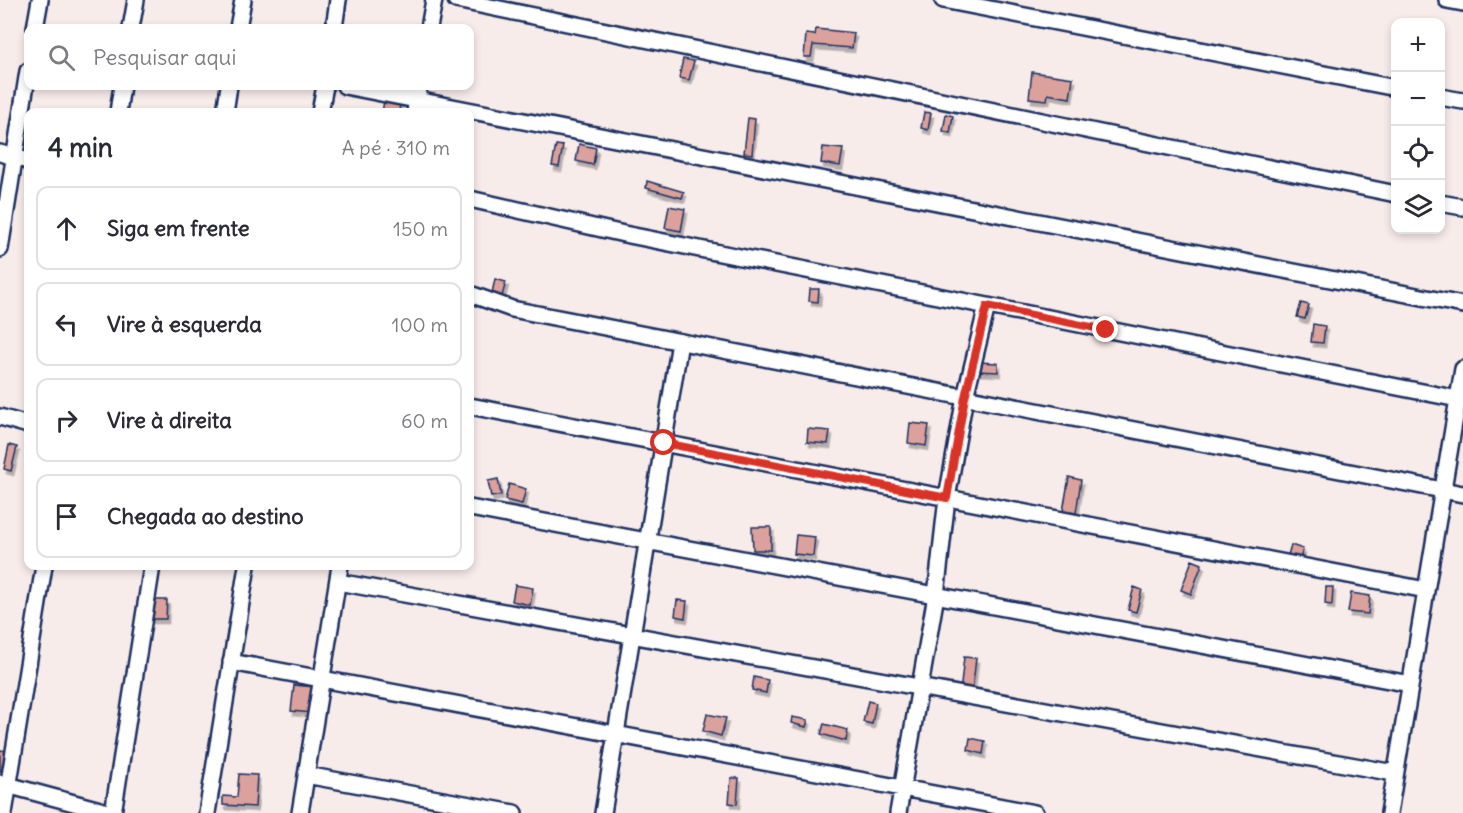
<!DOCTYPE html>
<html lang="pt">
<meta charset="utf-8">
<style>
:root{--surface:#fff;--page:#f7f7f7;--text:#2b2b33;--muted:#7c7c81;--line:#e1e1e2}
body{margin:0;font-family:Delius,sans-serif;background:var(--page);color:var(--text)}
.controls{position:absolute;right:18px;top:18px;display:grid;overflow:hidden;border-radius:12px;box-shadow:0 3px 9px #0003}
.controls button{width:54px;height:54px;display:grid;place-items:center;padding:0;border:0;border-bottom:2px solid var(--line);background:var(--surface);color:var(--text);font:30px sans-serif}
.stop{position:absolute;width:18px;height:18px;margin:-14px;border:4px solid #d93025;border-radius:50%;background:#fff}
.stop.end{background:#d93025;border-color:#fff;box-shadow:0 2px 6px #0008}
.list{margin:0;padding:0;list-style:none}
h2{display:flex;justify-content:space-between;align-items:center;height:78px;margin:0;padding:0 24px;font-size:26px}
h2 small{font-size:20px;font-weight:400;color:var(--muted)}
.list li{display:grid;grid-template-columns:39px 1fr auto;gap:18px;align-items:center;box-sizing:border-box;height:84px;margin:0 12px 12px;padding:0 12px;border:2px solid var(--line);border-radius:12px}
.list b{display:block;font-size:22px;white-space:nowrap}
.list em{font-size:20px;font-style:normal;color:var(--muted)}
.icon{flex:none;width:33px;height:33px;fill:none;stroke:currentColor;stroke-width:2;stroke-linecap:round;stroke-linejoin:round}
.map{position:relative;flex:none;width:1463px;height:813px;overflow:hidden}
.search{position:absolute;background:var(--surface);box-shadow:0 3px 9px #0003;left:24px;top:24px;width:450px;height:66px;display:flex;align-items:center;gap:15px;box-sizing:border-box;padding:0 21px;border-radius:12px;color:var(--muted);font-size:22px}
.panel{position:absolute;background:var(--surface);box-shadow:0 3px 9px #0003;left:24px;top:108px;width:450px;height:462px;border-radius:12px}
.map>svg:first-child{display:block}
</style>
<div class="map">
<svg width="1463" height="813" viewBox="0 0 1463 813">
<defs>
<filter id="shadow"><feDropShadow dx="2.5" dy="4.5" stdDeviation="0" flood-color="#0004"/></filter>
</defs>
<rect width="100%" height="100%" fill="#f8eceb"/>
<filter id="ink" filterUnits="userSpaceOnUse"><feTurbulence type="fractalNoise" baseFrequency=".0167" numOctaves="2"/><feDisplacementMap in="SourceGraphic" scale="12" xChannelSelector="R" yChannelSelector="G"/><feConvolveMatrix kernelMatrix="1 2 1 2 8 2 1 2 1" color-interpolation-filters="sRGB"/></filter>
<g filter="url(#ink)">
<path fill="#dba19c" stroke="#1b2f5e" stroke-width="1.5" filter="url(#shadow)" d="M816,29L854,33L852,48L813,45L811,57H804L806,34L815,35Z
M683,59L694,61L689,80L679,78Z
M1032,72L1073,78L1070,98L1048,94L1047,100L1029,98Z
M384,101L400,103L399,112H382Z
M924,112L931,113L928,130L921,128Z
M946,114L953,116L950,133L943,131Z
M748,118L755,119L752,154L744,153Z
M579,144L596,148L593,165L576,161Z
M556,145L563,146L559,167L552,166Z
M823,147L843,149L840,166L821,163Z
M647,181L684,192L682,198L646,188Z
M669,206L685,209L681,231L665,228Z
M495,279L506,282L502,296L492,293Z
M810,289H819L818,302L809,301Z
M1301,303L1309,305L1305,319L1297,317Z
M1313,324L1325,326L1323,343L1311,342Z
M976,362L998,363V372L976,371Z
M910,423L929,425L926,446L908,443Z
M808,429L830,431L828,444L807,442Z
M9,445L17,447L11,471L4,469Z
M1069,477L1081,480L1076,513L1063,511Z
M498,479L501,495L491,497L488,481Z
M509,484L526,489L522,504L505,500Z
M752,527H771V550H753Z
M796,535L815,537L813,556L794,554Z
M1291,545L1303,549L1299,562L1287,558Z
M1192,560L1202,564L1191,594L1181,590Z
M515,585L533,588L530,605L512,601Z
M1134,587L1142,590L1136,612L1128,610Z
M1326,587H1333L1332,605L1325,604Z
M1351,593L1370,596L1368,614L1348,612Z
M149,600H167L166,619H149Z
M677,600L687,601L685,618L675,616Z
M964,657L976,658L972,694L960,693Z
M754,677L768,680L766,693L752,690Z
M294,685L315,687L312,713L291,711Z
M868,701L876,703L872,724L863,722Z
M707,714L726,718L721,736L703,731Z
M792,717L808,720L806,727L791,723Z
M824,724L848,730L846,741L821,734Z
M970,738L985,741L983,754L968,750Z
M0,750L7,751L3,772L0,771Z
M239,774L257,775L255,807L223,805V796L237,797Z
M731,778H739L737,804L729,803Z"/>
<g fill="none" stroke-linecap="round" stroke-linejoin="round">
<defs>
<path id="minor" d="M456,0L1396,194
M943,0L1396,88
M1447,0L1463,3
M35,28L40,0
M131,28L136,0
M238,28L243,0
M334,28L338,0
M429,28L434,0
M345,86L1463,305
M1440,97L1463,101
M118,112L122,86
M225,112L229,86
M320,112L325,86
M415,112L419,86
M0,153L28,161
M470,199L624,234L1463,400
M1440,203L1463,207
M0,249L28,71
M470,294L512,309L1463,494
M470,406L1426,590
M0,417L28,425
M470,508L1410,684
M338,582L1394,773
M231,662L1035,813
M306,775L514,813
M0,783L111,813
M4,813L44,566
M113,813L152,566
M207,813L247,566
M300,813L340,566
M603,813L680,342
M898,813L936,595L947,498L965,397L987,306
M1389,813L1463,369"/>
</defs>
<use href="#minor" stroke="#1b2f5e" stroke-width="20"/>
<use href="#minor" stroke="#fff" stroke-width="15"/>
</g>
</g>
<g fill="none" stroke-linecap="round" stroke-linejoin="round" filter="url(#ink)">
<path stroke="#d93025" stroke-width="8" d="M664,443L947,498L965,397L987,306L1106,330"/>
</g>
</svg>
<div class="controls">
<button>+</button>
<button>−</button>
<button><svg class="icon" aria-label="locate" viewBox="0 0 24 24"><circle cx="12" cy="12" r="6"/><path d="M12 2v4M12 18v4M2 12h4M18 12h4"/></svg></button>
<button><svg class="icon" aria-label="layers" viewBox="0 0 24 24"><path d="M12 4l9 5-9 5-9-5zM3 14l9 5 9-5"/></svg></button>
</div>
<div class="stop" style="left:664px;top:443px"></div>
<div class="stop end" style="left:1106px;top:330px"></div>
<div class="search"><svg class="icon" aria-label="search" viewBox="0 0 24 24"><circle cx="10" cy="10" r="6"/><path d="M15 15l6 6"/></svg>Pesquisar aqui</div>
<section class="panel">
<h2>4 min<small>A pé · 310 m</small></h2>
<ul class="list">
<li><svg class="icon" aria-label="ahead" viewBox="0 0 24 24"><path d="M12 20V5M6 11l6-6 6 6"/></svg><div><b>Siga em frente</b></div><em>150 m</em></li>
<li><svg class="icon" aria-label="left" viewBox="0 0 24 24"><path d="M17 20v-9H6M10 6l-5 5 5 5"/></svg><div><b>Vire à esquerda</b></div><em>100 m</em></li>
<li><svg class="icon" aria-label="right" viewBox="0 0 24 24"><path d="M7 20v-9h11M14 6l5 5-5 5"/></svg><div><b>Vire à direita</b></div><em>60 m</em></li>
<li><svg class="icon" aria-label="arrive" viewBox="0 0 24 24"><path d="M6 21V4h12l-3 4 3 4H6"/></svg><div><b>Chegada ao destino</b></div></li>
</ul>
</section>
</div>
